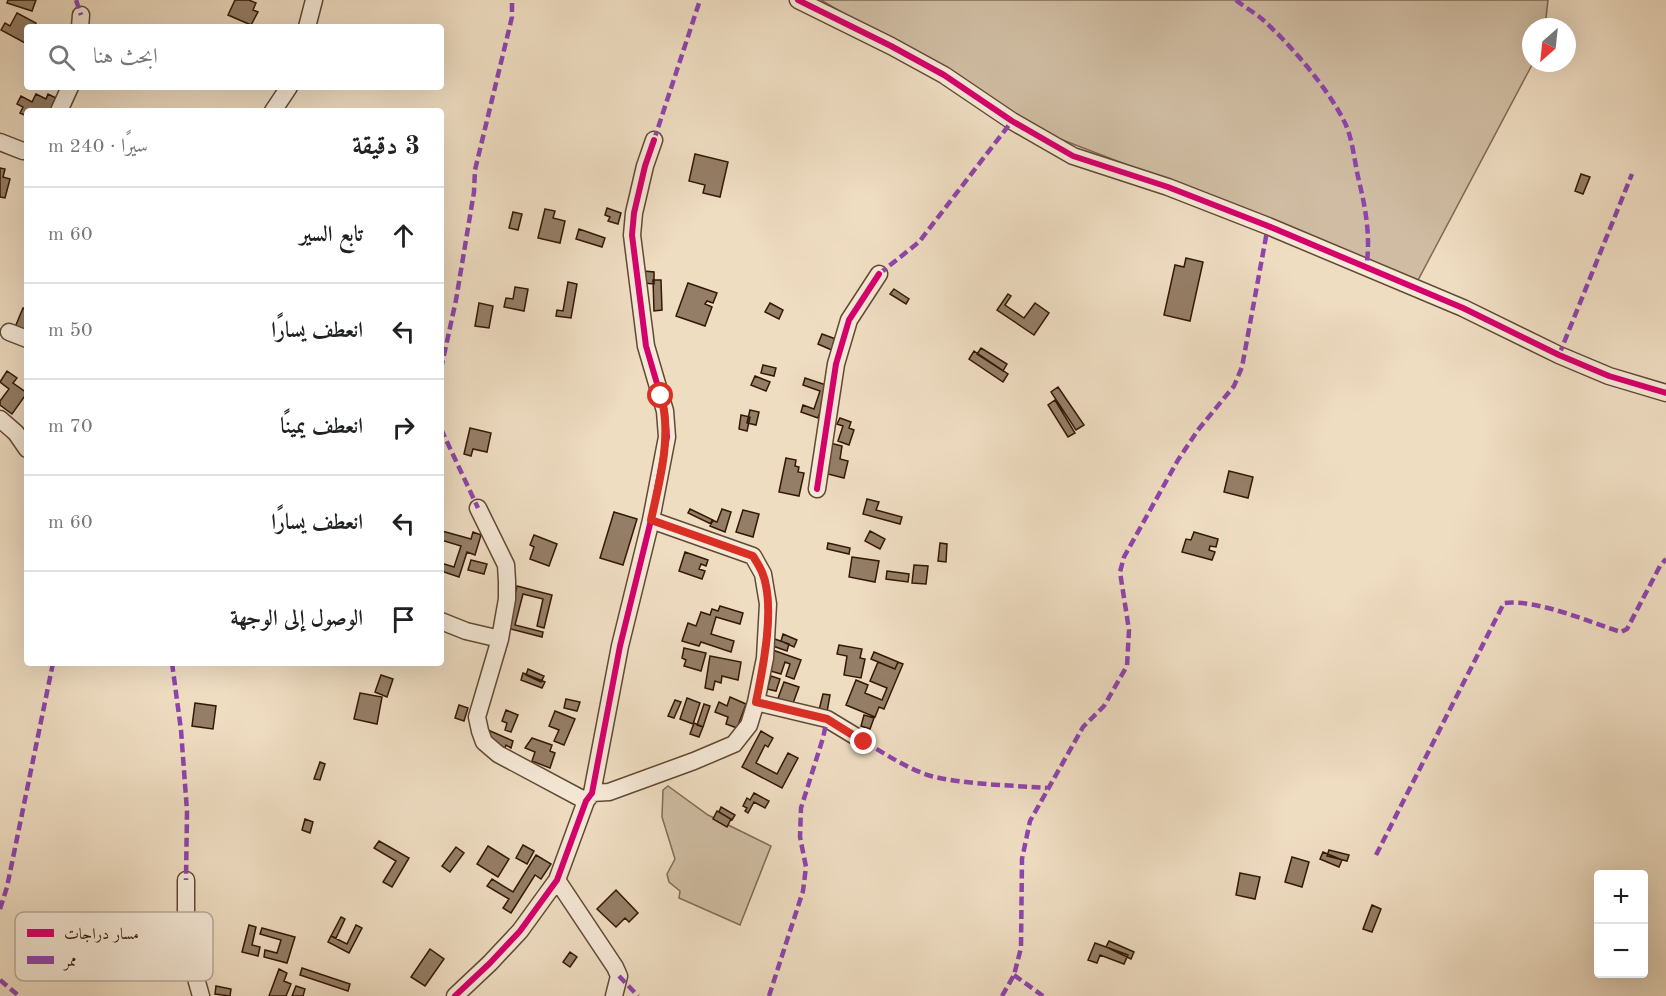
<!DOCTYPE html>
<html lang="ar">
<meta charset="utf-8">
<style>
:root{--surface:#fff;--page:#f6f6f6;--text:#202124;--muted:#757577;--line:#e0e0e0}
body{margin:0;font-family:"Old Standard TT",Amiri,serif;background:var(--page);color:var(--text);direction:rtl}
.controls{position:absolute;right:18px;bottom:18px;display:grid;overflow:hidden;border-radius:6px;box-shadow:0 6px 24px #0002}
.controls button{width:54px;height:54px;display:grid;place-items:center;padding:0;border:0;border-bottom:2px solid var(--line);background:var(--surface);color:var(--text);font:30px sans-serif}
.compass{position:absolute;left:1522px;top:18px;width:54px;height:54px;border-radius:50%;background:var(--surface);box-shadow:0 6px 24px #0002;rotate:207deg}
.stop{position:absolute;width:18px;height:18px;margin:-14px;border:4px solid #d93025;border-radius:50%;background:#fff}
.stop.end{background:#d93025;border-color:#fff;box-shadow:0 2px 6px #0008}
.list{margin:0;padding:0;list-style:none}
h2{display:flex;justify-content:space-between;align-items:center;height:78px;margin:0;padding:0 24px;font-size:26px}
h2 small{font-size:20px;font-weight:400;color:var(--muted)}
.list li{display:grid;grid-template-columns:39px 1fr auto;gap:18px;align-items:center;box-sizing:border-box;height:96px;padding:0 24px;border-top:2px solid var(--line)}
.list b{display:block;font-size:22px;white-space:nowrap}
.list em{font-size:20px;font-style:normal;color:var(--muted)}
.icon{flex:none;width:33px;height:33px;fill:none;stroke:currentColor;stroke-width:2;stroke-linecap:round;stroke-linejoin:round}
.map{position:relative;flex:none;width:1666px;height:996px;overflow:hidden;direction:ltr}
.search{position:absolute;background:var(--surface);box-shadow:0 6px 24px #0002;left:24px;top:24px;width:420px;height:66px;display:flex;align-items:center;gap:15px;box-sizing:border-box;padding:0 21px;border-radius:6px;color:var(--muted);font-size:22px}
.panel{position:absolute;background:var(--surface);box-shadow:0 6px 24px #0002;left:24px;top:108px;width:420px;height:558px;border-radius:6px;direction:rtl}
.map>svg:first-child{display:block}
</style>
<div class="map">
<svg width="1666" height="996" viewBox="0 0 1666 996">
<rect width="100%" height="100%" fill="#efddc2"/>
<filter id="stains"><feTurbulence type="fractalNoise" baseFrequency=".00333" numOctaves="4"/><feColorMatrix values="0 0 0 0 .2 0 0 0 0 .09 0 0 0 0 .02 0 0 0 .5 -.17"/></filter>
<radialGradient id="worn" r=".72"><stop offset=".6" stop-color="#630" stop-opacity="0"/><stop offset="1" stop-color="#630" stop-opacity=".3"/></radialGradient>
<path fill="#cfbca2" stroke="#816a54" stroke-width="1.5" d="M821,0H1548L1545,27H1531V63H1533L1417,282L1285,226L1055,137Z
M668,786L708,815L771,846L740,925L679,898L680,891L669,882L667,874L675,859L662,817L663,790Z"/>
<path fill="#957e67" stroke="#331805" stroke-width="1.5" d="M8,0H36L32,11L7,3Z
M235,0H249L256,3L253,10L258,12L251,25L228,15Z
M17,13L36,23L34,27H27V39L25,43L1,30L5,23L10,26Z
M36,94L46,99L48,94L58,99L52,111H27V116L20,113L23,107L17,104L21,96L32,102Z
M695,154L728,162L720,197L703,193L705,185L689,181Z
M0,168L5,169L3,177L10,179L5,198L0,197Z
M1581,174L1590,177L1583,194L1575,191Z
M607,208L621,213L618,224L608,221L610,217L605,215Z
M545,209L555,211L553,218L565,221L560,243L538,238Z
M513,212L522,214L518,230L509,228Z
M579,229L605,238L602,247L576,239Z
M1186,258L1203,262L1190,321L1164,315L1175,265L1184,267Z
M644,271L654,272V284L644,283Z
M653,280H661L662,310L654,311Z
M568,282L577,284L571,318L556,316L557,310L563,311Z
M688,283L717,293L713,303L707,301L705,304L712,307L705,326L676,316Z
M515,287L528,289L524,311L504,307L506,298L513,299Z
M894,289L909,299L906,304L890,294Z
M1008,294L1011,296L1005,305L1024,318L1035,303L1049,313L1034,335L997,310Z
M479,303L493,306L489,328L475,326Z
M770,303L783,310L779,319L765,312Z
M23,308L27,310V338L13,332Z
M822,334L844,342L832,375L826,373L834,351L818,344Z
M981,348L1007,364L1003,371L977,354Z
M974,351L1008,374L1003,382L969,359Z
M763,365L776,368L774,376L761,373Z
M7,371L17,378L13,383L27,393L12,414L0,405V401L9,389L0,382Z
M755,376L770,382L766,391L751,385Z
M805,378L829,386L818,418L801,412L803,405L814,409L820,391L803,385Z
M1058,387L1084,425L1076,430L1051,392Z
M1055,400L1075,433L1068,437L1048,405Z
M750,410L759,412L756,425L747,423Z
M741,415L750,417L747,431L739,429Z
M840,418L851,422L849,428L854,430L849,445L838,441L843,426L837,424Z
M470,428L491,433L487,452L473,449L471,456L464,454Z
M830,443L842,446L840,459L848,461L844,478L824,473Z
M786,458L796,460L795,466L799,467L798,472L804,473L799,496L779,492Z
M1229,471L1253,477L1248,498L1224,492Z
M867,499L879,502L876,510L902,517L900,524L863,514Z
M690,509L713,520L711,524L688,513Z
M722,509L731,512L725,532L710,526L712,520L717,522Z
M743,510L759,514L753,537L736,532Z
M614,512L637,519L623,565L600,558Z
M442,531L471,539L473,532L481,535L475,555L467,552L459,577L441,571V563L454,567L461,546L441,540Z
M870,531L885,539L880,549L865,541Z
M1194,532L1218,539L1216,547L1210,546L1209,550L1215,552L1212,560L1182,552L1186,539L1191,540Z
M534,535L557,544L549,566L530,559L534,547L530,545Z
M828,543L850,548L849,554L827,549Z
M940,543L947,544L946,562L938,561Z
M685,552L708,560L706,566L701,564L699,569L705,571L702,579L679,571Z
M852,557L879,561L875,582L849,577Z
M471,560L487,564L484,574L468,570Z
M914,565L928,566L926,584L912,583Z
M887,571L909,574L908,582L886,579Z
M517,586L552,595L544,628L537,626L543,599L523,594L515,625L543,632L542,637L507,628Z
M720,606L743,613L740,624L716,617L711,634L734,641L731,652L701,642L699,646L682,641L688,623L696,626L701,612L710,615L712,609L718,611Z
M783,634L797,640L794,647L781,641Z
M769,637L789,644L787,651L767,644Z
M839,645L862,649L860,658L865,659L861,678L844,675L847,656L837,654Z
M684,648L706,653L701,671L684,666L686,660L682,658Z
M767,648L801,660L794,679L786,676L790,664L785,662L781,674L767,670Z
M874,652L898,662L895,669L871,659Z
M710,656L741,662L738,680L722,676L721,683L715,681L713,690L705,688Z
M878,662L895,669L898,662L903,664L884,709L879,707L875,717L846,705L856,680L868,685L865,693L882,700L887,688L870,681Z
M528,669L544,676L541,682L526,675Z
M523,673L545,682L542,688L521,680Z
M381,675L393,679L387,697L375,692Z
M771,676L780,679L776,691L767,689Z
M784,682L799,687L792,706L777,701Z
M360,693L382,697L377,724L354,719Z
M823,694L830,695L827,712L819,710Z
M730,697L746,704L737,728L726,724L728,717L715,712L719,702L727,706Z
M687,698L700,703L693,724L680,719Z
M566,699L580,702L577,711L564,708Z
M675,700L681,702L674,718L668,716Z
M195,703L216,706L213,729L192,726Z
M704,704L710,706L703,727L697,725Z
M459,705L468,708L464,721L455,718Z
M506,710L518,715L511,732L505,730L507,723L502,721Z
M555,711L575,719L564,745L554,741L559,730L549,726Z
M864,715L874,718L870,729L861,726Z
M694,723L703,727L699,737L690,734Z
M488,730L513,741L511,748L506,745L503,752L489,755Z
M761,731L773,738L768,747L765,745L756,763L777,774L788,753L798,758L782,788L742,767Z
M532,738L552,745L550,751L555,753L550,768L532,761L535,752L525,748Z
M320,762L325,764L320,780L314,779Z
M754,793L769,801L765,808L754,802L748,813L745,811L747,808L743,806L747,798L750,800Z
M721,807L735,815L732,820L719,812Z
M717,811L731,819L727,827L713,819Z
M305,819L313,822L310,833L302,830Z
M379,841L409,858L392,887L383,882L396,861L374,848Z
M523,845L534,851L527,864L516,858Z
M488,846L509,859L498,877L477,864Z
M456,847L464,853L450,872L442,866Z
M1329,850L1349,855L1347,861L1327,856Z
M1323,852L1342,860L1339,867L1320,859Z
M536,855L551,864L541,879L535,875L511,913L503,908L509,899L487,886L492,879L513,892Z
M1292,857L1309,862L1302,887L1285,882Z
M1240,873L1260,877L1255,899L1236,895Z
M616,890L638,913L629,922L625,918L616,927L597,909Z
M1372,905L1381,909L1372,932L1363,929Z
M341,917L345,919L336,938L331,936Z
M249,925L256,927L252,945L260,947L258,956L242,952Z
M356,925L362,928L349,953L328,942L331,936L347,944Z
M262,928L295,937L287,963L264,957L265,950L277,953L281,940L260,934Z
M1109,941L1134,952L1131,959L1106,947Z
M1095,943L1128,955L1124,964L1100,955L1097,963L1088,960Z
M430,949L444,959L425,986L411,977Z
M570,952L577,957L570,967L563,962Z
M302,968L350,984L348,991L300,975Z
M279,969L287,973L284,981L291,984L286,996H269Z
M216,986L231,989L230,996L215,994Z
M296,986L305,989L303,996H292Z"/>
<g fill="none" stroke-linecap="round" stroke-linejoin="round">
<defs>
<path id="minor" d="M798,0L891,46L944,75L1012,121L1073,156L1168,187L1268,226L1463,308L1559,355L1609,376L1666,393
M80,27L81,15
M307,27L314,0
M59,111L70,87
M273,111L289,87
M0,142L23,151L27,150
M9,332L27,339
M0,419L16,433L27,449
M817,489L836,364L849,320L879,274
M478,508L506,565L507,581V599L500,639L477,717L480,731L484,742L498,754L586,801
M441,621L466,631L500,639
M756,702L827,719L865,742
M592,793L609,792L694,761L734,744L749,725L756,702L765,658L768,604L763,574L753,556L651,520
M186,880V923L195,975L201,996
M557,880L615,967L619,976L614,996
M455,996L490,963L520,931L557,880L586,801L592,793L620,646L651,520L667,437L665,411L646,346L632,235L634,213L645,166L654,140"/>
</defs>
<use href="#minor" stroke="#624934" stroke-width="19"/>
<use href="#minor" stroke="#f5e9d7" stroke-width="16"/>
<path stroke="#8e44ad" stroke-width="4.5" stroke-dasharray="9 4.5" stroke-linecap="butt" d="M76,0L81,15
M1236,0C1244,7 1254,12 1262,19C1290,44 1326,86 1343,119C1353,137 1354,161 1359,181C1366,210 1371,239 1366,268
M654,140L700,0
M879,274L919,242L1012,121
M1559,355L1632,174
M441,369L456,300L474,192L475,170L512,17V0
M441,429L478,508
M172,663L181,730L187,811L186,880
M865,742C885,754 908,769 931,776C968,785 1009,785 1047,788
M1376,855L1504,603C1537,599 1589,622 1621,632L1627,629L1660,566L1666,559
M0,909L7,887L53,663
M1014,975L1043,996
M619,976L638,996
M0,980L19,996
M769,996L803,891L806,867L800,837L801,808L823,738L827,719
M1002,996L1014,975L1021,948L1022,859L1030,821L1083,727L1104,706L1127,666L1129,630L1120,572L1124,557L1178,460L1198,430L1234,386L1242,367L1268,226"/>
<defs>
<path id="cycleway" d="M798,0L891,46L944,75L1012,121L1073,156L1168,187L1268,226L1463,308L1559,355L1609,376L1666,393
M817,489L836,364L849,320L879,274
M455,996L490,963L520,931L557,880L586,801L592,793L620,646L651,520L667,437L665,411L646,346L632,235L634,213L645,166L654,140"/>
</defs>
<use href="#cycleway" stroke="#f5e9d7" stroke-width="10"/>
<use href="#cycleway" stroke="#d6006c" stroke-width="6"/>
</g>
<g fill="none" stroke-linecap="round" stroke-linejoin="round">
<path stroke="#d93025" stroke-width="8" d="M661,396C672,436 660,479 651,520L753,556C756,561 760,567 762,572C776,605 763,668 756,702L827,719L864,742"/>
</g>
<rect x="15" y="912" width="198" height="69" rx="9" fill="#f5e9d7" stroke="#bbaa98" stroke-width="1.5"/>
<rect x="27" y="929" width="27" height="8" fill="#d6006c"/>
<rect x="27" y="956" width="27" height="8" fill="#8e44ad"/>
<g font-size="16" fill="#331805">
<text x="64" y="939">مسار دراجات</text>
<text x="64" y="966">ممر</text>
</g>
<rect width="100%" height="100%" filter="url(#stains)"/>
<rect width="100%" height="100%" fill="url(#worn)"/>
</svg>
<div class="controls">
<button>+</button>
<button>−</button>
</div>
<svg class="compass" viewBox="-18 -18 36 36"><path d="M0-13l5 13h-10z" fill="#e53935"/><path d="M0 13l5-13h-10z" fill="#757577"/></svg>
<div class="stop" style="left:661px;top:396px"></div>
<div class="stop end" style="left:864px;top:742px"></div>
<div class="search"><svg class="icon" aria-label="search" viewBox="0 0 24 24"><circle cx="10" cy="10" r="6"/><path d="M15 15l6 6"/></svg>ابحث هنا</div>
<section class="panel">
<h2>3 دقيقة<small>سيرًا · 240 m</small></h2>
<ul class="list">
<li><svg class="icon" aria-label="ahead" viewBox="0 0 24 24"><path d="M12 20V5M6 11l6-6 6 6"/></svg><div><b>تابع السير</b></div><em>60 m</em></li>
<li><svg class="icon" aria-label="left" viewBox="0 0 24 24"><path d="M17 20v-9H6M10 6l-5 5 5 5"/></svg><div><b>انعطف يسارًا</b></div><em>50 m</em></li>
<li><svg class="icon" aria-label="right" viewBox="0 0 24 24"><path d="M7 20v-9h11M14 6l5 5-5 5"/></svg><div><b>انعطف يمينًا</b></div><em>70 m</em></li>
<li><svg class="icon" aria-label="left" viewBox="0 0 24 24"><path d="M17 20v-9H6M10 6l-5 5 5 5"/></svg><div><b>انعطف يسارًا</b></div><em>60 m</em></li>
<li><svg class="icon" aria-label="arrive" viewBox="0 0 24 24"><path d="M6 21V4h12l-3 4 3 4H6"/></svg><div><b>الوصول إلى الوجهة</b></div></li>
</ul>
</section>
</div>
